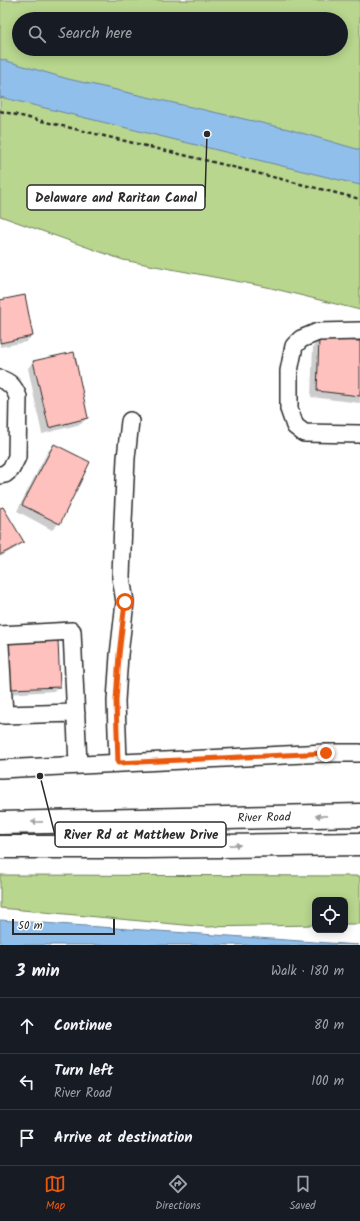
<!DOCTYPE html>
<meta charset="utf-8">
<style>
:root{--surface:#171b24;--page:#20242c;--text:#f1f3f6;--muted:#9ea1a6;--line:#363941;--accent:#ea580c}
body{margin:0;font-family:Kalam,sans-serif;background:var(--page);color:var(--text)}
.controls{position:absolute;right:12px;bottom:12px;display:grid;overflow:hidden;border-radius:8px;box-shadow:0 2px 10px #0003}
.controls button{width:36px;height:36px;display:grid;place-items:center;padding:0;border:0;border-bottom:1px solid var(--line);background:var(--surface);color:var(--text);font:20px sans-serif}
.scale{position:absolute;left:12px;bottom:10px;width:103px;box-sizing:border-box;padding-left:4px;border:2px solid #2b2b2b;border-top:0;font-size:11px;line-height:14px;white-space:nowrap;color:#2b2b2b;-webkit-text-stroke:3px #fff;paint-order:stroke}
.stop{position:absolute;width:12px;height:12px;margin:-9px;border:3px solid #ea580c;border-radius:50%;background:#fff}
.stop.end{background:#ea580c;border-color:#fff;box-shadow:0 1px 4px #0008}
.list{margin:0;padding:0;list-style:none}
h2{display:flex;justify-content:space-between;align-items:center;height:52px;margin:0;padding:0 16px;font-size:17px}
h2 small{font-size:13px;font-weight:400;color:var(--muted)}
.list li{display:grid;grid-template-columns:26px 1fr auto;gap:12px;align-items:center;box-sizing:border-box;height:56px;padding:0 16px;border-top:1px solid var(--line)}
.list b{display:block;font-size:15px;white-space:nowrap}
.list p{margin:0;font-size:13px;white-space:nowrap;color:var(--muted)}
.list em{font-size:13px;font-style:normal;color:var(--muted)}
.icon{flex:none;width:22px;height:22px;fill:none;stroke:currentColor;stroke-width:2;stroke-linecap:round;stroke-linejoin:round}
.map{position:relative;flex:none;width:360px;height:945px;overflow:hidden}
.search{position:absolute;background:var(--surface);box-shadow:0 2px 10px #0003;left:12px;right:12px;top:12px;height:44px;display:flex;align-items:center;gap:10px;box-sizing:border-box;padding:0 14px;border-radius:22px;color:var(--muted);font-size:15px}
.sheet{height:220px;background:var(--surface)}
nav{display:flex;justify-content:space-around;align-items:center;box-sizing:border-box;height:56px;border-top:1px solid var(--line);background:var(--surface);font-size:11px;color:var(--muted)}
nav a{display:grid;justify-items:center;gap:2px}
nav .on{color:var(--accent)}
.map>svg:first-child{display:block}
</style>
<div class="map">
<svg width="360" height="945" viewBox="0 0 360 945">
<rect width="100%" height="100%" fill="#fff"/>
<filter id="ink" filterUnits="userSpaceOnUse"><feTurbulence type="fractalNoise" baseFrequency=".025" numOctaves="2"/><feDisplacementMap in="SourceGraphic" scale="8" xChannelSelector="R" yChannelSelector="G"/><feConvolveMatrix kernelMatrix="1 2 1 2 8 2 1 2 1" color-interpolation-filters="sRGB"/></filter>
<g filter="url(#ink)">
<path fill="#b8d68e" stroke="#72805c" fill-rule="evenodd" d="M0,0H360V310L267,287L123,260L0,216ZM19,19H341V49H19Z
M0,875L360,876V924H345V900H315V925L206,927L0,908Z"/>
<path fill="#91bfeb" stroke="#68849e" d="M0,59L68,79L288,129L360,150V185L0,97Z
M0,920L358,945H0Z"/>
<path fill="#0003" d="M0,301L32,335L26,342L0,347Z
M319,340L360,342V403L311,397L313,347Z
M34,361L87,418L81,424L42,434L28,368Z
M54,445L59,523L52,530L17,511L48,451Z
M0,509L23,542L16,548L0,557Z
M3,649L59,686L54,691L5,694Z"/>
<path fill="#fec1bd" stroke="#2b2b2b" d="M25,295L33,336L0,343V300Z
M319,339L360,341V396L317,391Z
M74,352L88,418L49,428L33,361Z
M54,444L90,462L60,524L22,505Z
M3,507L24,542L0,555V508Z
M58,641L60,687L10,689L8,643Z"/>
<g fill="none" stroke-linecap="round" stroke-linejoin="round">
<defs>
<path id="minor" d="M360,331L318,332L301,339L294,346L289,371V409L295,426L304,433L360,434
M0,379C10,382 14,387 18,397L17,457L11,469L5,474L0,475
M0,635L72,631L78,765
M0,645L4,715L76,713
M118,763L116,701L119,655L125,602L121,577L123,522L126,458L130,421
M0,769L325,753H360"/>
<g id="highway">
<path id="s1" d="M0,823L360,815"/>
<path d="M0,847H145L360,844"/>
</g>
</defs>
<use href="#minor" stroke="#2b2b2b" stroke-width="20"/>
<use href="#highway" stroke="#2b2b2b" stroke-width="25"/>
<path stroke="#2b2b2b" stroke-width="2.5" stroke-dasharray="4 3" stroke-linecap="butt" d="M0,111L221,164L360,199"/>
<use href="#minor" stroke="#fff" stroke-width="17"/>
<use href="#highway" stroke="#fff" stroke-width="22"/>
</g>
<defs><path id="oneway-solid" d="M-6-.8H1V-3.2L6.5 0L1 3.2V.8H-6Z"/></defs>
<g fill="#a0a0a0">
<use href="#oneway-solid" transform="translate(321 816) rotate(179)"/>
<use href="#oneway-solid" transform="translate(37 822) rotate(179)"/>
<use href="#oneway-solid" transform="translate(235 845) rotate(-1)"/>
</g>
</g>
<g fill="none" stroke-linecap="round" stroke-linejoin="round" filter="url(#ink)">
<path stroke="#ea580c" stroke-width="5" d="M125,602L119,655L116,701L118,763L326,753"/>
</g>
<g text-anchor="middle" stroke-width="3.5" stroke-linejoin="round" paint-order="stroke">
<g font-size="12" fill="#2b2b2b" stroke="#fff">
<text dy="4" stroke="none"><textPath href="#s1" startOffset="264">River Road</textPath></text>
</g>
</g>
<path fill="none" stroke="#2b2b2b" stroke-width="1.5" d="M207 134L205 197M40 776L55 835"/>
<g fill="#2b2b2b" stroke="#fff" stroke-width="1.5">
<circle cx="207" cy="134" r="4"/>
<circle cx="40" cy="776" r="4"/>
</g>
<g fill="#fff" stroke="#2b2b2b" stroke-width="1.5">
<rect x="27" y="185" width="178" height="25" rx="4"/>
<rect x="55" y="822" width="171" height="25" rx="4"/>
</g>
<g font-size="13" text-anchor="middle" font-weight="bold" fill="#2b2b2b">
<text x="116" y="202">Delaware and Raritan Canal</text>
<text x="141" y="839">River Rd at Matthew Drive</text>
</g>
</svg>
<div class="controls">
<button><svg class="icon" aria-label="locate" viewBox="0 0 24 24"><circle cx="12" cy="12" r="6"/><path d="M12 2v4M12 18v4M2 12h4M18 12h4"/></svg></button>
</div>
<div class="scale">50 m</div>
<div class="stop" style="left:125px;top:602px"></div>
<div class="stop end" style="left:326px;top:753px"></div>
<div class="search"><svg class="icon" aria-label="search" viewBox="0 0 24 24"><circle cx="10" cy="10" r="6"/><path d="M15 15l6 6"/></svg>Search here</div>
</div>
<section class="sheet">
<h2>3 min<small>Walk · 180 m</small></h2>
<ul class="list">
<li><svg class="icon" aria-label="ahead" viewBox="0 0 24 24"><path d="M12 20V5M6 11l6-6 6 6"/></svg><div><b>Continue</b></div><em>80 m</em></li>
<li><svg class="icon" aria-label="left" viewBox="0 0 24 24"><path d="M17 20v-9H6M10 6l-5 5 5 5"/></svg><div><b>Turn left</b><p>River Road</p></div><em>100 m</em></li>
<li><svg class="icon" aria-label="arrive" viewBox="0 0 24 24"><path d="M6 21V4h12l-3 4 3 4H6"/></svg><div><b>Arrive at destination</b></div></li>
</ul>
</section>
<nav>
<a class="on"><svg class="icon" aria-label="map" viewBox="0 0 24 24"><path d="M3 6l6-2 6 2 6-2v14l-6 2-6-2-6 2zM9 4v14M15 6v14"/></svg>Map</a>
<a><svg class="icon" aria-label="directions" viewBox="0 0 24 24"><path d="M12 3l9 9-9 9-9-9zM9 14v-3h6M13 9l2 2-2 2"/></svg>Directions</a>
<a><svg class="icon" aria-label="saved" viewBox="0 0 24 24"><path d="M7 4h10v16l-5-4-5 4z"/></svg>Saved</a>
</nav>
